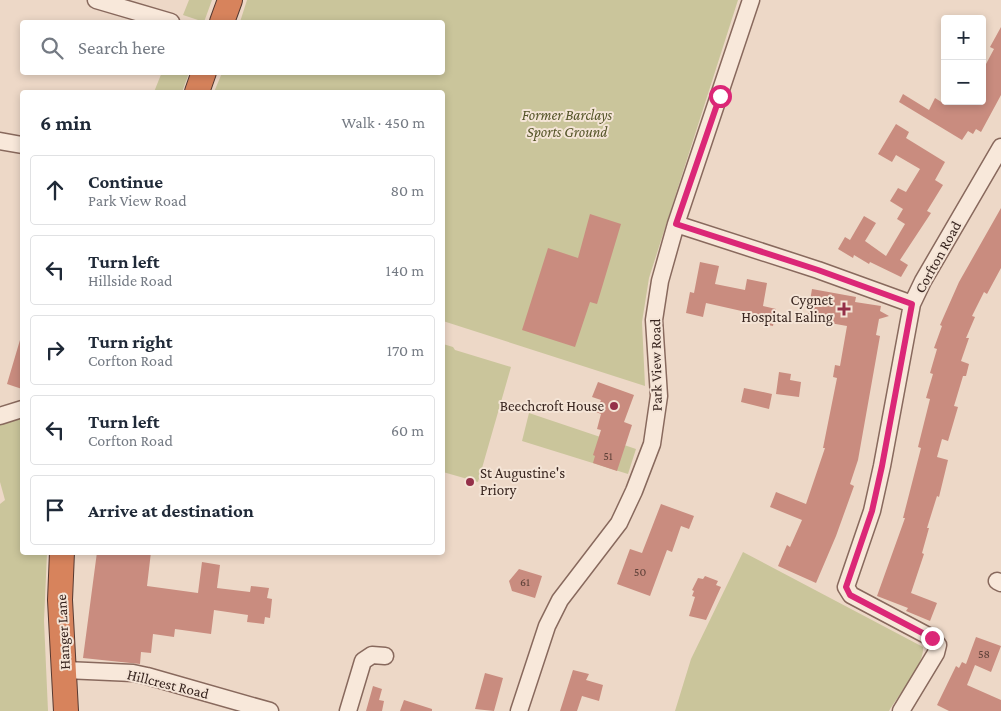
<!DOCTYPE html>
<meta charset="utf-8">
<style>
:root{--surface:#fff;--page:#f6f6f7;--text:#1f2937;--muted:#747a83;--line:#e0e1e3}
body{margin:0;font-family:"Crimson Pro",serif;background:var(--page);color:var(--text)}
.controls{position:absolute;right:15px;top:15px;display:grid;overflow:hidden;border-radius:5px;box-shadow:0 2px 8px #0003}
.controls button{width:45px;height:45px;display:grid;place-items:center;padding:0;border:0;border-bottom:1px solid var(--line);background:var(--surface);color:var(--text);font:25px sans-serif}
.stop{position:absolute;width:15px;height:15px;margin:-11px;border:4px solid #db2777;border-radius:50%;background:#fff}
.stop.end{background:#db2777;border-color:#fff;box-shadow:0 1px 5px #0008}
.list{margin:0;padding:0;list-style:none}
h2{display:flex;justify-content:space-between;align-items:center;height:65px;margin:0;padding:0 20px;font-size:21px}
h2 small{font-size:16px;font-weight:400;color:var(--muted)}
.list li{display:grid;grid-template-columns:32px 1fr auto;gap:15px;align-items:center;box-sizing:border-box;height:70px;margin:0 10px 10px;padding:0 10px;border:1px solid var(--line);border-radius:5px}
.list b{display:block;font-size:19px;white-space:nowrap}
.list p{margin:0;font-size:16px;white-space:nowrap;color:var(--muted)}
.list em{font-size:16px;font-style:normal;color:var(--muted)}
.icon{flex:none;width:28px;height:28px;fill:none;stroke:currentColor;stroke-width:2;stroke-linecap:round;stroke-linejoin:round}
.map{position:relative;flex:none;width:1001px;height:711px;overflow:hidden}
.search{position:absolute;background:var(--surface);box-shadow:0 2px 8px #0003;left:20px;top:20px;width:425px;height:55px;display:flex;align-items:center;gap:12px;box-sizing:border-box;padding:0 18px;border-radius:5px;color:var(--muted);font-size:19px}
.panel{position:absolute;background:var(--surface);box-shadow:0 2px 8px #0003;left:20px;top:90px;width:425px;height:465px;border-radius:5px}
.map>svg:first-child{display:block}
</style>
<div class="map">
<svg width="1001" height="711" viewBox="0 0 1001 711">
<rect width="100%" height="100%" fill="#edd8c7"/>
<path fill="#cac59b" d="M189,0H212L204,22L183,15Z
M247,0H738L649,278L642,322L645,386L443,321L442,92H214L222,73L442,72V22H240Z
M162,72L189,73L182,92H154Z
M443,344L453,347L455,350L511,367L478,482L443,472Z
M529,413L636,449L628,474L522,441Z
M22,417V552L47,553L44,621L48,711H0V504L5,500L0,482V424Z
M743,552L923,647C925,663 898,696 889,711H675L691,659Z"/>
<path fill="#c98c7f" d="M1001,27V95L981,132L976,129L973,134L968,131L962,140L899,102L903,94L929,110L935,98L943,103L982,101V62L986,64L994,49L990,47Z
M896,124L909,132L906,138L945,162L935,180L943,185L927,211L931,213L900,260L908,265L901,277L870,262L869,264L854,255L853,258L838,249L845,237L850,240L864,216L876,223L865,241L886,256L905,224L897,219L903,209L890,201L898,188L906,192L920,169L896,155L892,162L878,154Z
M1001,208V268L987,294L984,292L972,316L975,317L966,338H969L961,361L969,364L966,376H963L954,406L958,407L948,441L942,439L937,457L948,460L939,497L937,496L927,528H929L922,553L924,554L911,593L937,603L930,621L906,611L908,608L877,596L905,518H903L921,448L918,447L930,399L926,398L933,374L930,373L937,349L934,348L942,326L940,325L959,282Z
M590,214L621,224L597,304L590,302L575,347L522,330L548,248L578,258Z
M700,262L719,266L715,284L745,290L747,279L767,283L763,306L776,309L773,326L744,320L746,312L706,303L703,317L686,313L690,292L694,293Z
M812,289L856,297L855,302L881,306L880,311L889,316L879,319L876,335L880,336L858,460L850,484L854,486L836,536L816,583L778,566L787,545L790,547L802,520L770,507L776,492L806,504L825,448H823L837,378L833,377L835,365L840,366L847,326L807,319Z
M20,340L22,341V389L7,384Z
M779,372L791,374L790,380L801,382L799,397L776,394Z
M598,382L634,395L624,422L632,425L617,471L593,463L595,456L593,455L601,430L597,429L601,414L596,412L601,400L592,397Z
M744,388L772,394L769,409L741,402Z
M661,504L694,516L689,529L681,526L672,552L667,550L650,596L617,584L630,549L642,553Z
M97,552H151L147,586L198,593L202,562L220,565L217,588L250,592L251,586L269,588L267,598L272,599L270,618L265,617L264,624L247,622L248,615L214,610L211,634L175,629L174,637L153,634L151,653L141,652L140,664L83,658Z
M519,569L542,576L535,598L512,591L509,581Z
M705,576L718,581L716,585L721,587L706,620L689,616L695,597L692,596L694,591L692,590L698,578L703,579Z
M976,637L1001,646L991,672L975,665L967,685L1001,700V711H949L937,705L956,666L959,668L962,662L966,664Z
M573,670L589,674L586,680L603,685L599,701L582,696L577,711H560Z
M485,673L503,678L494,711L475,709Z
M373,686L382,689L379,700L384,701L382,711H366Z
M404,700L432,709V711H400Z"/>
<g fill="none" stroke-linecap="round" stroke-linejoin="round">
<defs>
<path id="minor" d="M96,0L171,22
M0,141L22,145
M676,224L818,270L912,304
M0,416L22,409
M997,581L1001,583
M65,670L133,673L147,676L270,711
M348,711L363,661L372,655L385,656
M519,711L547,626L560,600L619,523L634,491L652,444L659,396L654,320L660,281L676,224L751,0
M901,711L936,653L938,645L932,638L851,595L846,587L872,511L882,466L912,304L923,281L1001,147"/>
<path id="highway" d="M222,22L230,0
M197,92L204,72
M62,552L60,600L66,711"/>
</defs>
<use href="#minor" stroke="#88695d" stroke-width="19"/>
<use href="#highway" stroke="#563931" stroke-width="26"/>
<use href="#minor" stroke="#f8e8da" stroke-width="16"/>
<use href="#highway" stroke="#d7835c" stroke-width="24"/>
</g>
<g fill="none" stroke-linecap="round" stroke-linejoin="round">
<path stroke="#db2777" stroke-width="6" d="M720,96L676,224L818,270L912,304L882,466L872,511L846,587L850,595L932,638"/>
</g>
<g fill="#943049" stroke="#f4e4d6" stroke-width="2">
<path d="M841.5 301.5h5v5h5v5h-5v5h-5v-5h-5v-5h5z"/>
<circle cx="614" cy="406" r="5"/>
<circle cx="470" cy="482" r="5"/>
</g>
<g text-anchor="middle" stroke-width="4" stroke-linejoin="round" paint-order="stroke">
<g font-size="12" fill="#5d4038">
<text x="608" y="460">51</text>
<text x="640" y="576">50</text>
<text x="525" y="586">61</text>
<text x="984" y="658">58</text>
</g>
<g font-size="15" font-style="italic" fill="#545428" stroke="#f4e4d6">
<text x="567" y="120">Former Barclays<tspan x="567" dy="17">Sports Ground</tspan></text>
</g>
<g font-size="15" fill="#392620" stroke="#f4e4d6">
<text transform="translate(938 257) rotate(-61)" y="5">Corfton Road</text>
<text transform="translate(656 365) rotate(-91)" y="5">Park View Road</text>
<text transform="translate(63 632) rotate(-93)" y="5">Hanger Lane</text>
<text transform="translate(168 684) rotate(14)" y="5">Hillcrest Road</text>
</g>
<g font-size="15" fill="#392620" stroke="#f4e4d6" text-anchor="end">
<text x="833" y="305">Cygnet<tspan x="833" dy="17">Hospital Ealing</tspan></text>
<text x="604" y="411">Beechcroft House</text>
<text x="480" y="478" text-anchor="start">St Augustine's<tspan x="480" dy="17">Priory</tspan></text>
</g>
</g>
</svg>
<div class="controls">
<button>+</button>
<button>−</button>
</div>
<div class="stop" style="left:720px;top:96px"></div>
<div class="stop end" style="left:932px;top:638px"></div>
<div class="search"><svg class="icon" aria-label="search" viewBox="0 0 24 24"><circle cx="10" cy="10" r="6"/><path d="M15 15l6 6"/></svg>Search here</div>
<section class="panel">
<h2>6 min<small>Walk · 450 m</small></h2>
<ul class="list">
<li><svg class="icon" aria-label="ahead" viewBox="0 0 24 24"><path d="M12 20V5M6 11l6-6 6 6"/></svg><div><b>Continue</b><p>Park View Road</p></div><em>80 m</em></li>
<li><svg class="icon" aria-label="left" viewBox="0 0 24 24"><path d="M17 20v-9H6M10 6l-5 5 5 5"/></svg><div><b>Turn left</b><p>Hillside Road</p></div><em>140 m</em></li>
<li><svg class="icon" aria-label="right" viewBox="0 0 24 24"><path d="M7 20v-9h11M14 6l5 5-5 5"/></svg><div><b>Turn right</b><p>Corfton Road</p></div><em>170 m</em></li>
<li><svg class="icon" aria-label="left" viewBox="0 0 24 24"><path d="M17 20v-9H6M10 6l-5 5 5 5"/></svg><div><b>Turn left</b><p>Corfton Road</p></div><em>60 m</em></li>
<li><svg class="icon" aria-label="arrive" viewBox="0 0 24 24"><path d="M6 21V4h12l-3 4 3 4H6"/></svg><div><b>Arrive at destination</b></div></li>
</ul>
</section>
</div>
